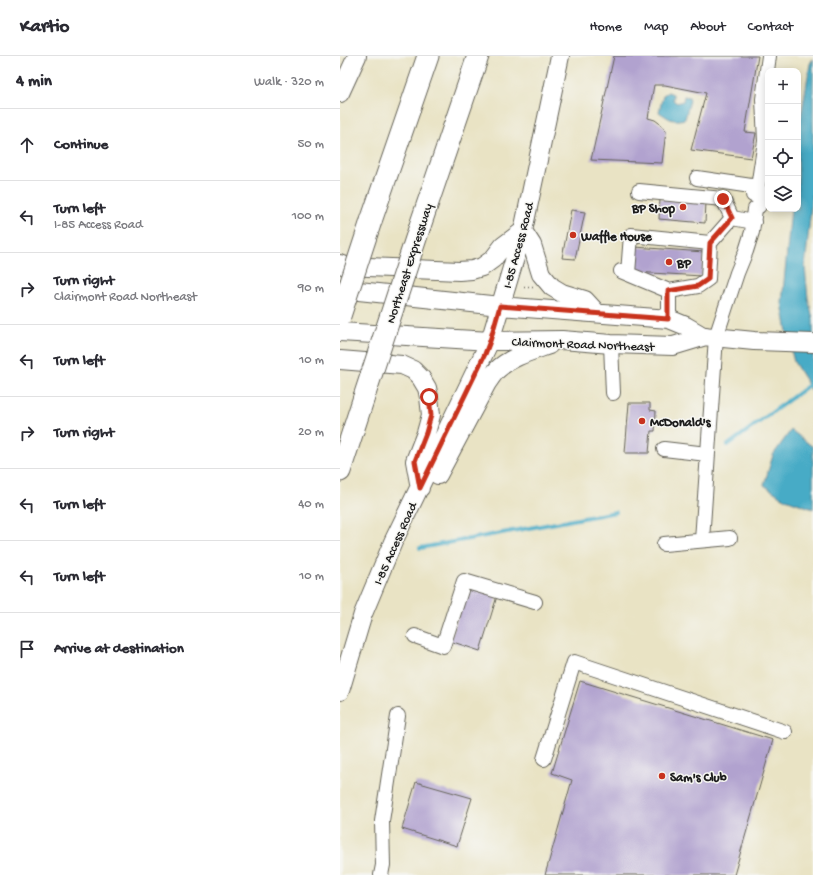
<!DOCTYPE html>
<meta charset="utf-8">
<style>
:root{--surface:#fff;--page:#f2f2f3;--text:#2b2b33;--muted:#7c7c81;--line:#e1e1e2}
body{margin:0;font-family:"Gochi Hand",sans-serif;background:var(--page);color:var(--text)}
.controls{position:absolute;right:12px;top:12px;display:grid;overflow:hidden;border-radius:8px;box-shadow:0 2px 10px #0003}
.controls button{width:36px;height:36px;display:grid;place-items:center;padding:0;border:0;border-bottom:1px solid var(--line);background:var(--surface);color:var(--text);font:20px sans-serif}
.stop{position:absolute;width:12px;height:12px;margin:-9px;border:3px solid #c8321e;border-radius:50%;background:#fff}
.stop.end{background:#c8321e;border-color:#fff;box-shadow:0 1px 4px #0008}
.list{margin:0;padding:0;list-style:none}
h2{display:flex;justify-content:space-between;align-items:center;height:52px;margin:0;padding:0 16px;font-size:17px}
h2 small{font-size:13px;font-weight:400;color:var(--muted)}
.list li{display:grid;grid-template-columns:26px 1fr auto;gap:12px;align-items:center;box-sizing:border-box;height:72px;padding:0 16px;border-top:1px solid var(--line)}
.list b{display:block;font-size:15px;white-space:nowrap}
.list p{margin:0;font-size:13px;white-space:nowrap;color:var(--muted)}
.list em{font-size:13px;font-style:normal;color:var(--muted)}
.icon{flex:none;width:22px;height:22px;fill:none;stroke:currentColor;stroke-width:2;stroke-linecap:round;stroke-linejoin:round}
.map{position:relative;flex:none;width:473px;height:819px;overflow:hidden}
header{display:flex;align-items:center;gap:24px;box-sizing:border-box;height:56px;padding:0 20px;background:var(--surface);border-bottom:1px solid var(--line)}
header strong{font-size:19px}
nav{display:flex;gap:22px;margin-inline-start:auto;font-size:14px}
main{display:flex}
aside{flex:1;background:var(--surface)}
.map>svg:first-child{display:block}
</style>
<header>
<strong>Kartio</strong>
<nav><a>Home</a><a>Map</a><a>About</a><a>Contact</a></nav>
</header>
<main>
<aside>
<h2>4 min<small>Walk · 320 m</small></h2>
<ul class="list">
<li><svg class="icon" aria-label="ahead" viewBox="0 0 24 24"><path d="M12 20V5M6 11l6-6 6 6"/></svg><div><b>Continue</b></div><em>50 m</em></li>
<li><svg class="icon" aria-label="left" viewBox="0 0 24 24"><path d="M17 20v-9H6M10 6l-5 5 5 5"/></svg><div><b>Turn left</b><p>I-85 Access Road</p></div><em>100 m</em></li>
<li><svg class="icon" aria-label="right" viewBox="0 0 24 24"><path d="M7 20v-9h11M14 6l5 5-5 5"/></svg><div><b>Turn right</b><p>Clairmont Road Northeast</p></div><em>90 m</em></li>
<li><svg class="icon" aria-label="left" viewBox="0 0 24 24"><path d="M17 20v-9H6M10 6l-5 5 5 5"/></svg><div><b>Turn left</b></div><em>10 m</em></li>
<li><svg class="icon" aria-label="right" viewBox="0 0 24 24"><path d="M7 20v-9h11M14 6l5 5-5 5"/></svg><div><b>Turn right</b></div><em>20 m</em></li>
<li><svg class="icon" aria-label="left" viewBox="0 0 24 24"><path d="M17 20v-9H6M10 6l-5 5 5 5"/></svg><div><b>Turn left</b></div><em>40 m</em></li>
<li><svg class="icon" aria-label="left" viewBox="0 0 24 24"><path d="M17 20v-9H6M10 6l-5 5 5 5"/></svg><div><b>Turn left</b></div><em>10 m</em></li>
<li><svg class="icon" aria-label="arrive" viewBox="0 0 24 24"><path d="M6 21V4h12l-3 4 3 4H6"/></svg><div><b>Arrive at destination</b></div></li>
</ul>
</aside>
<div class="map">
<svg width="473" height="819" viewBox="0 0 473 819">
<rect width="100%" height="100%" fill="#f6f6f2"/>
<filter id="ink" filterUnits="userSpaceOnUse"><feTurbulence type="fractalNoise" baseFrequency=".025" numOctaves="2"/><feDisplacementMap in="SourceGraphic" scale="8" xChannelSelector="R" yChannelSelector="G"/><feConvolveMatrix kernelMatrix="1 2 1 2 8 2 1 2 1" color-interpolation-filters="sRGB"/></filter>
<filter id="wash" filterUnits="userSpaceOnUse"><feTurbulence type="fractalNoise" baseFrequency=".012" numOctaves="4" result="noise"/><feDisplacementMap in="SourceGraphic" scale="16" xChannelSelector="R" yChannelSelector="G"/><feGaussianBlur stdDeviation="0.9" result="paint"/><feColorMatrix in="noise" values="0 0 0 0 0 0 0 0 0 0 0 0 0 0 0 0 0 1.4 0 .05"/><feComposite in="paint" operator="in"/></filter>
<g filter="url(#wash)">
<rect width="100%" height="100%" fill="#e9e3c4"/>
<path fill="#46abc6" stroke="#316471" d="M473,2V132L465,211L468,242L473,263V337L454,306L448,282L442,247L451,153H458V78L470,8Z
M328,36L333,38V44L337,47L343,45L344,40L349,41L350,44L345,63C331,66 330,63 319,56L323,39Z
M451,374L473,391V453L443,442L424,429L433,399Z"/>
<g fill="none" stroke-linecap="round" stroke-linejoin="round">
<path stroke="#46abc6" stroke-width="4" d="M388,389L473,326
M80,492L276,456"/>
</g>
<g id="blocks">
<path fill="#b1a2cf" d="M274,0H418L405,76L416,77L411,102L351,94L366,37L325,29H314L308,62L315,64L323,70L326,75L322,107L251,104Z
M320,143L366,146L365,167L319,163Z
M231,154L245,156L235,203L222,202Z
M295,191L364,196L362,220L294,216Z
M289,347H310V354L316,355L315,375H311L309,397H285Z
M128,528L158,537L140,595L110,585Z
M240,625L433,684L394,819H205L232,724L212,717Z
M76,726L132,742L117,790L62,773Z"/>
</g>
</g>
<g filter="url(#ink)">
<use href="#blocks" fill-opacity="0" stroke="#646257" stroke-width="1"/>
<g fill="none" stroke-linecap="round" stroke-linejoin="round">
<defs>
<path id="minor" d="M357,122L418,131
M299,135L383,143L392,162L414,166
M413,139V136L418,131L425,85L423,43L429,0
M281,215L329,235V263
M288,217L291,179L370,187L392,162
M329,235L358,230L368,223L370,187
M271,288L273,337
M324,393L367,398
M362,484L376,281L397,217L406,195L412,176L415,153L419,150L421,136L418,131
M324,488L390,482
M75,580L103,590L124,525L195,546
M204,703L234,606L445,676
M41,819L43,809L42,765L58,660"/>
<path id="major" d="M0,37L17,0
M183,175L192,189L201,218L212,231L222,237L245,244L257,257
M0,208L6,210L119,215L132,214L142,211L153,203L163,190L183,175
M0,233L160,250L329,263L346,270L363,280L414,285L473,287
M0,276L150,285L222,284L271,288L333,290L366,280
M0,304L62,309L73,314L81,322L87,332L89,341L91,359L86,377L75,405L80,432
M98,419L147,327C150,323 153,318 157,314C170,301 192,295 209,289
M0,635L23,558L53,486L150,285L183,175L220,0"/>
<path id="highway" d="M31,165L88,0
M80,170L138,0
M0,415L24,341"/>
</defs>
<use href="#minor" stroke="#646257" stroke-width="16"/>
<use href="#major" stroke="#646257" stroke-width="20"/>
<use href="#highway" stroke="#646257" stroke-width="23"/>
<path stroke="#646257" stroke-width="2.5" stroke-dasharray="1 3" stroke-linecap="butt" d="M184,231H193"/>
<use href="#minor" stroke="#fff" stroke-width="14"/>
<use href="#major" stroke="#fff" stroke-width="18"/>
<use href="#highway" stroke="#fff" stroke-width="21"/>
<defs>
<path id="highway-bridge" d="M0,260L31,165
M24,341L80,170"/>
</defs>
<use href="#highway-bridge" stroke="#646257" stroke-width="23" stroke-linecap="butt"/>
<use href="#highway-bridge" stroke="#fff" stroke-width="21"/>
</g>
</g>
<g fill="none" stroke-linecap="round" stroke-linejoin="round" filter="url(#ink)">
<path stroke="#c8321e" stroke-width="5" d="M89,341L91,359L86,377L75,405L80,432L145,298L150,285L160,250L328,263V235L358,230L368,223L370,187L392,162L383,143"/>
</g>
<g fill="#c8321e" stroke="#f6f6f2" stroke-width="1.5">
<circle cx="343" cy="151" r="4"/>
<circle cx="233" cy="179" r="4"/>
<circle cx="329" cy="206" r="4"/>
<circle cx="302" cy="365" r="4"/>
<circle cx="322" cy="720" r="4"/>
</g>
<g text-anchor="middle" stroke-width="3" stroke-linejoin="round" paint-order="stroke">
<g font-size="13" font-weight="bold" fill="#1c1c1c" stroke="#f6f6f2" text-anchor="start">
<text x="335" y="156" text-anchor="end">BP Shop</text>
<text x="241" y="184">Waffle House</text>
<text x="337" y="211">BP</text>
<text x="310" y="370">McDonald's</text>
<text x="330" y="725">Sam's Club</text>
</g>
<g font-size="13" fill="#1c1c1c" stroke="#f6f6f2">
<text transform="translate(177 189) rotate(-75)" y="5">I-85 Access Road</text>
<text transform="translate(68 207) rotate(-72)" y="5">Northeast Expressway</text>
<text transform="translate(243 287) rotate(2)" y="5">Clairmont Road Northeast</text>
<text transform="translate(54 487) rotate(-66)" y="5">I-85 Access Road</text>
</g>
</g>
</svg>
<div class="controls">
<button>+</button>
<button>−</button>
<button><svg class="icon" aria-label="locate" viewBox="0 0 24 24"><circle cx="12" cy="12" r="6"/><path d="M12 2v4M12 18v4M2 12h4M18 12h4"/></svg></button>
<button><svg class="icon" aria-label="layers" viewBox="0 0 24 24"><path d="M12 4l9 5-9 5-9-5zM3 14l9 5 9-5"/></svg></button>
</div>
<div class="stop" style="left:89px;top:341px"></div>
<div class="stop end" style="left:383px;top:143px"></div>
</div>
</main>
